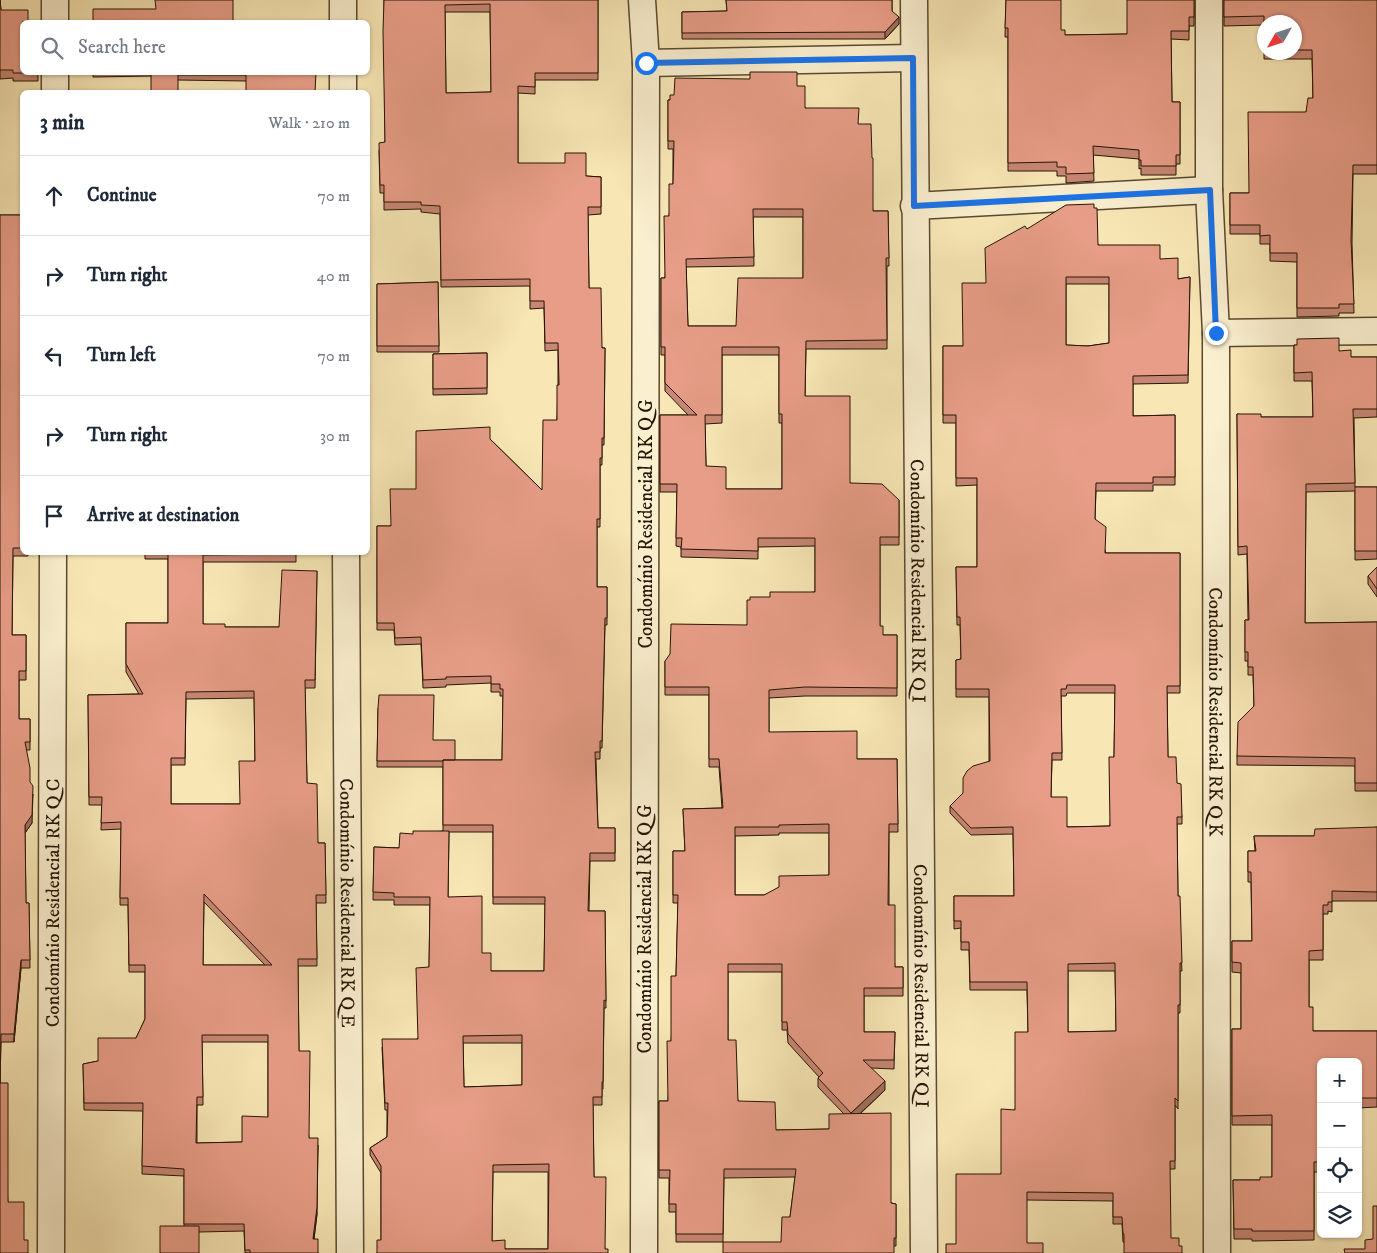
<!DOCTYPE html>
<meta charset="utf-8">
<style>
:root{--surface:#fff;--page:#f6f6f7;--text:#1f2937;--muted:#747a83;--line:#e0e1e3}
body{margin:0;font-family:"IM FELL DW Pica",serif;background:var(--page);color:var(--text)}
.controls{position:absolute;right:15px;bottom:15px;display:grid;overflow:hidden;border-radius:8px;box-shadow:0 1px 4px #0004}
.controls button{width:45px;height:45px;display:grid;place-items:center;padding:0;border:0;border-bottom:1px solid var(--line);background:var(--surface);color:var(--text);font:25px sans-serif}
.compass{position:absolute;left:1257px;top:15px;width:45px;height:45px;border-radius:50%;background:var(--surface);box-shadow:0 1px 4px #0004;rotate:231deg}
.stop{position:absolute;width:15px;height:15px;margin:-11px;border:4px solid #1a73e8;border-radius:50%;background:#fff}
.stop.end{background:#1a73e8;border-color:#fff;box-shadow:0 1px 5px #0008}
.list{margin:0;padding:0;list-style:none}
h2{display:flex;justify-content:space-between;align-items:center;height:65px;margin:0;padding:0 20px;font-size:21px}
h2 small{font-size:16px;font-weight:400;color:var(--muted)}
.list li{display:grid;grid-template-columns:32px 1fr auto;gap:15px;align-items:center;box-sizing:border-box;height:80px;padding:0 20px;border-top:1px solid var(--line)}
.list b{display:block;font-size:19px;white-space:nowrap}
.list em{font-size:16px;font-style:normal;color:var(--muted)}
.icon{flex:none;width:28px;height:28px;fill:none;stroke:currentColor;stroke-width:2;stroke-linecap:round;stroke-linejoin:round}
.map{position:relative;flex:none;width:1377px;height:1253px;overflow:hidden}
.search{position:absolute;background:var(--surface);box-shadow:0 1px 4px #0004;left:20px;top:20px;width:350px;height:55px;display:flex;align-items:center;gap:12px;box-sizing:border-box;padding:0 18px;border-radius:8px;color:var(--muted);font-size:19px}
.panel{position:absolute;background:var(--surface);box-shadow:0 1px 4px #0004;left:20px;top:90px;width:350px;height:465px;border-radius:8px}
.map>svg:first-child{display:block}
</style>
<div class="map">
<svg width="1377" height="1253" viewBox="0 0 1377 1253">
<rect width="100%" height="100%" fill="#f8e7b5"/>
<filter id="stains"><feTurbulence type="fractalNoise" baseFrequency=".004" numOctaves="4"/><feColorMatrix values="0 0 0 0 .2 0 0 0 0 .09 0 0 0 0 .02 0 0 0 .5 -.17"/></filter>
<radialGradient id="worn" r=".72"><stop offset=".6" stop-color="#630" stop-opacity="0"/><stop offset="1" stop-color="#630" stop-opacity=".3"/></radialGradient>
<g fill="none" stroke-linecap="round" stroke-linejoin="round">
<defs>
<g id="street">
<path d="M343,0V22"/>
<path d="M642,0L646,63L644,1253"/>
<path id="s1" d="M914,0L924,1253"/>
<path id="s2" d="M1209,0V190L1216,333L1217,1253"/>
<path d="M55,22V0"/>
<path d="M646,63L913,58"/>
<path d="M343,72V92"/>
<path d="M55,92V72"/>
<path d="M914,206L1209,190"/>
<path d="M1216,333L1377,331"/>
<path id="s3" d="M346,552L350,1253"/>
<path id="s4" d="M51,1253L53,552"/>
</g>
</defs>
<use href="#street" stroke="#5a4930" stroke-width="29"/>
<use href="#street" stroke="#faefcf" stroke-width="26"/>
</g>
<path fill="#c78774" stroke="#261403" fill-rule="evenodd" d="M0,0L1,10L22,72H38V81H13V78L0,79Z
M384,0H598V80H535V94L518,93V163L586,176L601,177V214L588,215L589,288L602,348H605L604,445H602V465H600V527H597V587H607V625H605L602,748H600V759H596L598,828H615V861H590L589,911H605L606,1008H604L603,1089H602V1105H593L594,1177L605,1249L377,1253L381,1240V1173L370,1155V1148L387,1137V1110H385L382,1047L418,1039L429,967L430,905H394V900H373L374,847L399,848L413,834L443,831V767H377L378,708L433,740L455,760H502L503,696H500V692H491V683L446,685V687L423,688L421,644L395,645L394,630H377V526H391L416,489L490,439L542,490L557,420L558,385V350L545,351L544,308L530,309V286L441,287L440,214L421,212V209L384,210V193H380L379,150L385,142ZM445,12H490L491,92L446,93ZM449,832H493V904H545L544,971H491L482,953L448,897ZM463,1043H522V1085L464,1087ZM493,1172H548V1249H505L492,1241Z
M726,0H892V11L899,24L885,39H682V12L727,11Z
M1006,0L1061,30L1065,35L1127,34L1194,0V26H1189V40L1171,39L1172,102H1180V164H1176V175H1141V168L1139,169V159L1093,155L1094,181L1066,183V176H1057V171H1008V37H1005Z
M1224,0H1377V174H1353L1352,243L1354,313H1339V316L1297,317V262L1270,261V244H1260V234H1230V193H1249L1306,112L1313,98L1312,59H1264V25L1224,26ZM1264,22H1294V52H1264Z
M93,72H316L246,81L178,80L151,76L93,77Z
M797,86L805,108L858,124L873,211H888L889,266H887V349H806L805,396L850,483L899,500V545H880V626L883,635H897V696H805L769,698V732L857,759H897L898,832H889V905L895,967H903V996H864V1032H895L894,1069L871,1068L885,1090L860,1114L891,1203L896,1204V1246L781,1242L790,1217L795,1177L724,1178L723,1242H676V1212H669V1178H659V1101H668L671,1041L676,976L678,903H673V851H685L683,809L722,808L719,767H709V695H665V661L747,625L770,597L815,592V546L758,547V559L681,557V547L676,546L677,492H660V415H688L665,391V355H661V278H665L669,216L673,184V149H668V100ZM753,217H803V278L736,326H688L686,267L754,266ZM722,355H779V423H782V489H726L706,466L705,424L722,423ZM779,833H829V875L764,895H735V836L779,835ZM728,972H782V1030H787L788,1043L819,1077L818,1078V1087L844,1114L829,1129L776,1130L738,1101L728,1040Z
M0,215H22V552H28V556H13L12,635H26V680H19V719H30V750H26L32,823L25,833L26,903H29L30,968H21L14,1042H1L0,1083L8,1202L24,1240L0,1253Z
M1027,229L1098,245L1160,259L1178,279L1190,277L1188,383L1133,384V416L1175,415V485H1153V491H1096L1095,519L1106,553H1180V693H1167L1168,757L1177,783L1182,817V824H1177L1178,896L1182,971H1180V1013H1178V1109L1175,1105V1169H1170L1124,1242H1123L1122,1224H1113V1201L1027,1200L956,1244L1001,1174L1015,1110L1028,1032L1027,990H970L969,950H961V928L954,929V896H1014L1013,834L971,835L950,813V806L963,793L989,761V697H956V660L961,659L960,625H957L956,567H977V485L956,486V423H943V346H963L986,283ZM1066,284H1109V343L1088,346L1066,345ZM1067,693H1115L1114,757L1110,826L1067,827L1051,797L1052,760H1062L1061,696H1066ZM1068,971H1115L1116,1031L1068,1032Z
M438,282L439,352H377V284Z
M1294,345L1339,351L1351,357H1377V417L1354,418L1355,487H1377V559L1355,560V491L1306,492L1305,623L1377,622V791H1355V766L1237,765V756L1254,707L1253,675H1248V661H1245V620H1248L1247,554L1238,555L1237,414L1261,417H1313L1312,381H1294Z
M487,353V394L433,395V354Z
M145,552H296V562H203V624L225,627H279L317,571L315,688H305L307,783L318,843H325L326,903H316L317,966H298L299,1051L309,1138L317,1214L314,1239L318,1253H245L244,1231L199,1232L184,1226V1176L142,1174L143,1111L84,1110L83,1064L98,1061L136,1038L145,1019V972H129L128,905H120L121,829L101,830L102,805H89L88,695L139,694L126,672V623H168V559H145ZM254,698L255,761L240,804H171V765H185L186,699ZM204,902L265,965H203ZM202,1042H268V1117L242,1142L197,1143V1105H203Z
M1377,567V597L1368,584V576Z
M1377,827V901H1332V912L1328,911V914H1323V960H1309V1007L1313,1031H1377V1107L1358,1108V1062H1321V1172H1314V1240L1252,1241V1239H1234L1233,1180H1260L1272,1177V1125H1232V1029H1241V973L1232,972V941H1252L1251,882H1248V851H1255L1254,836H1314Z"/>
<path fill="#a26e5e" stroke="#261403" d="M899,17V24L885,39V32Z
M33,794L32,823L25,833V825Z
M21,960V968L14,1042V1034Z
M885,1081V1090L851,1122V1113Z
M318,1145L317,1214L313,1247Z"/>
<path fill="#e79d87" stroke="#261403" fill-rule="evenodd" d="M0,0L1,10H28V22H22V72H38V73H13V70H0Z
M155,0H233V21L308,22H93V9H156Z
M384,0H598V73H535V87L518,86V163H565V153H586V176L601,177V207H588L589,288H601L602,348H605L604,438H602V458H600V519H597V587H607V618H605L602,741H600V752H595L598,828H615V853H590L588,911H605L606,1001L604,1000L603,1082H602V1097H593L594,1177H606L605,1249H608V1253H377V1240H381V1166L370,1148L387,1137L388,1103H385L382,1039H418L416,968L429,967L430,897H394V893L373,892L374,847L399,848L400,833L413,834V831H449L448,897L482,896V953H491V971H544L545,897H493V825H443V760H502L503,689H500V684H491V676L446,677V679L423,680L421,637L395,638L394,623H377V526H391L390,489H416V431L490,427V439L542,490L543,420H557V385H559L558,343H545L544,301H530V279L441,280L440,206L421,205V202H384V185H380L379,143L385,142L383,31ZM490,4L491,92L446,93L445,5ZM522,1035V1085L464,1087L463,1036ZM549,1164L548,1249H505V1240L492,1241L493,1165Z
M726,0H892V11L899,17L885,32L682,33V12L727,11Z
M1006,0H1061V30H1065V35L1127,34V0H1194V17H1189V31H1171L1172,102H1180V155H1176V166H1141V160H1139V150L1093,146L1094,173L1066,174V167H1057V162L1008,163V28H1005Z
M1224,0H1377V165H1353L1351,240L1354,304H1339V308H1297V253H1270V235L1260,236V225H1230V193H1249L1248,112H1306L1308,98H1313L1312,50H1294V22H1264V50V16L1224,17Z
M151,72H316L315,92H246V75H178V92H151Z
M750,72H797V86H805V108H859L858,124H871L872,158H873V211H888L889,258H886L887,340L806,341L805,396H850V483L882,484L899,500V537H880V626H883V635H897V688L805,687L769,690V732L857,731V759H897L898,824H889L888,905H895V967H903V988H864V1032H895L894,1060H863L885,1081L851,1113L818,1078L823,1073L788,1034L787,1022H782V964H728V1040H736L738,1101L775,1102L776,1130L829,1129V1114L891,1113V1203L896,1204V1238H894V1253H723V1242H781L782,1217H790L796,1169H724L723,1234H676V1204H669L670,1170H659V1101H668L667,1041H671V976H676L678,895H673V851H685L683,809L723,808L719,759H709V687H665V661L670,654L671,624L747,625V600H750V597H770V592H815V538H758V551L681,549L682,538H676L677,484H660V415H697L665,383V347H661V278H665L664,216H669V184H673L674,141H668V100H670V95H674L675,78L750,79ZM753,209H803V278H738L736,326H688L686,259L754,257ZM722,347H779V414H782V489H726V467L706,466L705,415H722ZM829,824V875L779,876V887L764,895H735V827H779V825Z
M1094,204V208H1097L1098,245H1160V259L1178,258V279L1190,277L1188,375L1133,376V416L1175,415V477H1153V483H1096L1095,519L1106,527L1105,553H1180V686H1167L1168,757H1176L1177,783L1181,784L1182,817H1177L1178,896H1180L1182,963H1180V1005H1178V1101L1175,1098V1161H1170L1171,1238H1179V1246H1182V1253H1124V1234H1123L1122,1217H1113V1193L1027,1192V1243H1043V1253H946V1244H956V1174H1001V1109L1015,1110V1032H1028L1027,982H970L969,942H961V921H954V896H1014L1013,827L971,828L950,806L963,793V778L967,771L973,766L990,761L989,689H956V660L961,659L960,617H957L956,567H977V478H956V415H943V346H963L962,283H986L985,248L1025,226L1027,229L1066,205ZM1066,277H1109V343L1088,346L1066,345ZM1067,685H1115L1114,757H1109L1110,826L1067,827V797H1051L1052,753H1062L1061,689H1066ZM1115,963L1116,1031L1068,1032V964Z
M0,215H22V548H13L12,635H26V671H19V719H30V742H25L30,768V782L33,786L32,815L25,825L26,903H29L30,960H21L14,1034H1L0,1083H8V1202H24V1240H28V1253H0Z
M438,282L439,346H377V284Z
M1339,338V351L1351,350V357H1377V409H1353L1355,483L1306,484L1305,623L1377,622V783H1355V758L1237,756L1238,722L1254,706L1253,667H1248V652H1245V620H1249L1247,546L1238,547L1237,414H1261V417H1313L1312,372L1294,373V345H1297V339Z
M487,353V388L433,389V354Z
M1355,487H1377V551H1355Z
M168,552H296V554L203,555V624H225V627H279L282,570L317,571L315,680H305L307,783L317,784L318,843H325L326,895H316L317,959H298L299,1051H310L309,1138H318L317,1207L313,1239H318V1253H250V1250H245L244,1224H184V1169L142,1166L143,1103H84L83,1064L98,1061V1038H136L145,1019V965H129L128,898H120L121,822L101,823L102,797H89L88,695L143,694L126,664V623H168ZM254,691L255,761H239L240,804H171V758H185L186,692ZM204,894L272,965H203ZM202,1035H268V1117L242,1116V1142L196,1143L197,1097H203Z
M1377,567V589L1368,576Z
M379,695H434L433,740H455V760H443V761H377L378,708Z
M1377,827V892L1332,891V902H1328V905H1323V950L1309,951V1007H1313V1031H1377V1098H1358V1062H1321V1162H1314V1231H1252V1229H1234L1233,1180H1260V1177H1272V1115L1232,1116V1029H1241V963L1232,962V941H1252L1251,872H1248V851H1256L1254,836H1314L1315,829Z
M1373,1206H1377V1253H1345L1344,1249H1365V1240L1373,1239Z
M160,1226H199V1253H160Z"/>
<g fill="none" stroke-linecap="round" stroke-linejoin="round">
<path stroke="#1a73e8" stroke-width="6" d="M646,63L913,58L914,206L1210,190L1216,333"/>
</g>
<g text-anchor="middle" stroke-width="4" stroke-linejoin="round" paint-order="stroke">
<g font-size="19" fill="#261403" stroke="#faefcf">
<text transform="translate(645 524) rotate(-90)" y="7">Condomínio Residencial RK Q G</text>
<text dy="7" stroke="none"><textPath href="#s1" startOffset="581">Condomínio Residencial RK Q I</textPath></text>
<text dy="7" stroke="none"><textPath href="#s2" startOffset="712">Condomínio Residencial RK Q K</textPath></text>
<text dy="7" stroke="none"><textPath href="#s4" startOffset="350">Condomínio Residencial RK Q C</textPath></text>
<text dy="7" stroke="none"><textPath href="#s3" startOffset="351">Condomínio Residencial RK Q E</textPath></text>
<text transform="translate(644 929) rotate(-90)" y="7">Condomínio Residencial RK Q G</text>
<text dy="7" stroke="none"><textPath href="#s1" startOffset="986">Condomínio Residencial RK Q I</textPath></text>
</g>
</g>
<rect width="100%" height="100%" filter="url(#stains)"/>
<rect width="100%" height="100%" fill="url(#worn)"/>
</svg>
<div class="controls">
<button>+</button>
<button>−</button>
<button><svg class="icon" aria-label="locate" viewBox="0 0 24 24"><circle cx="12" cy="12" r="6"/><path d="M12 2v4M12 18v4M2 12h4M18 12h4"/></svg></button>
<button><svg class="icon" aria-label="layers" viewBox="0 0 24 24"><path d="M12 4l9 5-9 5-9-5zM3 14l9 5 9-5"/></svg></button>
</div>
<svg class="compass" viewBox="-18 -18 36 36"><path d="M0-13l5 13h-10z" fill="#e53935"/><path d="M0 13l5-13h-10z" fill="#747a83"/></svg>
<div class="stop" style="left:646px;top:63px"></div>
<div class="stop end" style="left:1216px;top:333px"></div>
<div class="search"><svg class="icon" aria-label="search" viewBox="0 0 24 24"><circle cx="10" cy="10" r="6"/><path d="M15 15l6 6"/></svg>Search here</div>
<section class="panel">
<h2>3 min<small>Walk · 210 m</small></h2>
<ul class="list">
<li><svg class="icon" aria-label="ahead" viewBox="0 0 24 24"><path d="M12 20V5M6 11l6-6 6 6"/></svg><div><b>Continue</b></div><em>70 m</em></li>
<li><svg class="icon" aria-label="right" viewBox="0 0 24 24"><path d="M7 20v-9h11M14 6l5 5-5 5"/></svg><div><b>Turn right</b></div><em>40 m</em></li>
<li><svg class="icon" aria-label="left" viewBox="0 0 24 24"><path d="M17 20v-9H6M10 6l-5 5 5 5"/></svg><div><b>Turn left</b></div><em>70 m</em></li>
<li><svg class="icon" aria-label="right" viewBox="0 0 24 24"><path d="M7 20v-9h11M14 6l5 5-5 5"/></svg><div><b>Turn right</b></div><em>30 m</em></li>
<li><svg class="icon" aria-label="arrive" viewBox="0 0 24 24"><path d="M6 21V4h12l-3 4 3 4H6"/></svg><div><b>Arrive at destination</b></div></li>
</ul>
</section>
</div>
